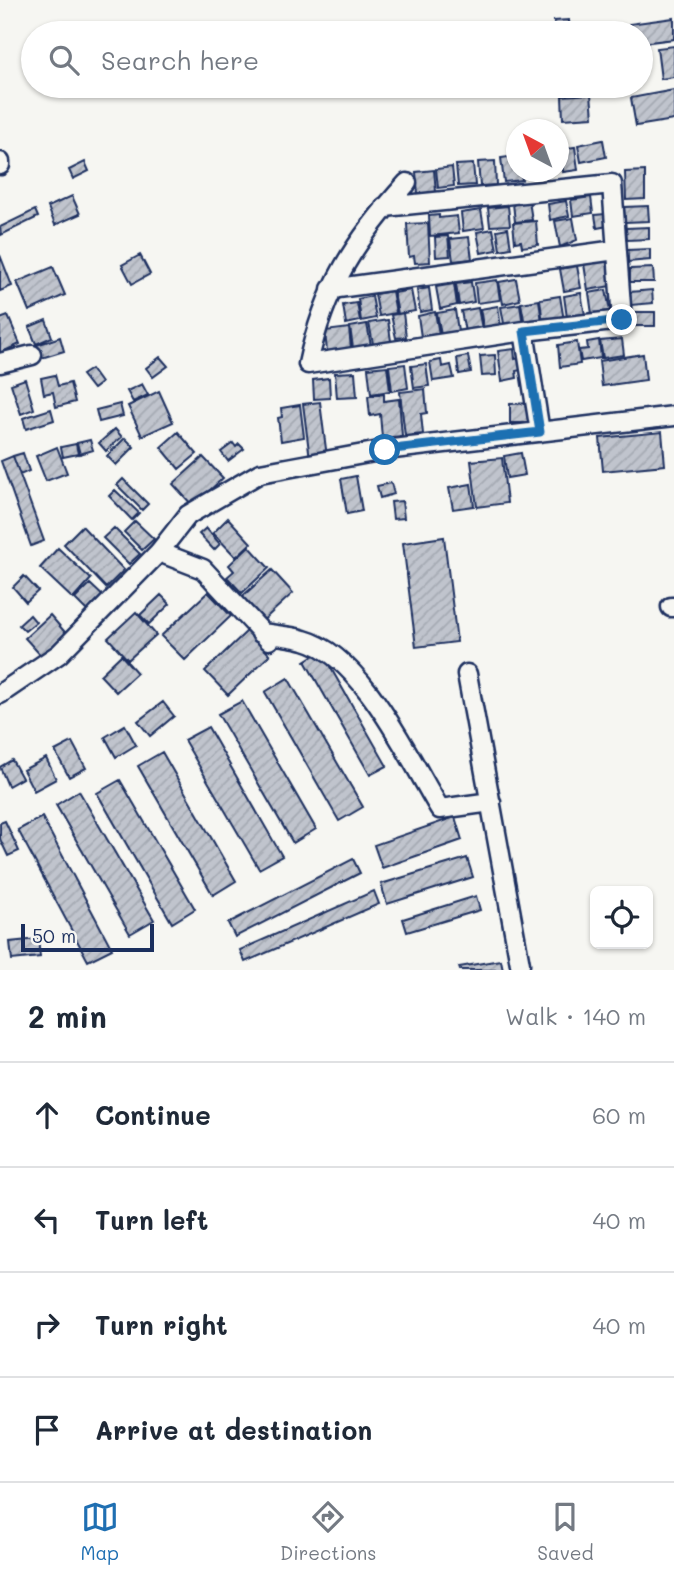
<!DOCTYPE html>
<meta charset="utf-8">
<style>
:root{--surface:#fff;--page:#f2f2f3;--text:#1f2937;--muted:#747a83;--line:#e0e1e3;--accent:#1f6fb2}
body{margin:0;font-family:Mali,sans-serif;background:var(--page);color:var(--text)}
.controls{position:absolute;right:21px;bottom:21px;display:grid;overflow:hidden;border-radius:10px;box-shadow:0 2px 5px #0004}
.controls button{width:63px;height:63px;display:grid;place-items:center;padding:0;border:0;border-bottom:2px solid var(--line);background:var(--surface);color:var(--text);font:35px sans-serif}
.compass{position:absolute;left:506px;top:119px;width:63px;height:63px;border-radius:50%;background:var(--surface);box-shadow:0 2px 5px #0004;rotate:319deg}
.scale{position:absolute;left:21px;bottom:18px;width:133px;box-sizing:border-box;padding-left:7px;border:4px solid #1b2f5e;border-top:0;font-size:19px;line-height:24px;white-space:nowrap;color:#1b2f5e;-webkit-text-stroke:5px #f6f6f2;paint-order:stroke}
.stop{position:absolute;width:21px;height:21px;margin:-16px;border:5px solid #1f6fb2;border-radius:50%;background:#fff}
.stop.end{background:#1f6fb2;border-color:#fff;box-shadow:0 2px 7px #0008}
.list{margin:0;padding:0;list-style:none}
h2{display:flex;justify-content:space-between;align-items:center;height:91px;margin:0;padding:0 28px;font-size:30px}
h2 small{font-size:23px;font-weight:400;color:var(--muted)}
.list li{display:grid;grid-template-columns:46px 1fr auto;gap:21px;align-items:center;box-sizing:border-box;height:105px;padding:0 28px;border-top:2px solid var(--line)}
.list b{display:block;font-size:26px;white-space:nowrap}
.list em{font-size:23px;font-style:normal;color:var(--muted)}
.icon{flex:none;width:38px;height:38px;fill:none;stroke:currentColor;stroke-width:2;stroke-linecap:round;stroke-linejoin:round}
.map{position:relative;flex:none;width:674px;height:970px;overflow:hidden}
.search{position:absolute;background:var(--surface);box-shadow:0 2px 5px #0004;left:21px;right:21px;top:21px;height:77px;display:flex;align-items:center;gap:18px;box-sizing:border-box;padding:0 24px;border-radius:38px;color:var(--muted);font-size:26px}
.sheet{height:511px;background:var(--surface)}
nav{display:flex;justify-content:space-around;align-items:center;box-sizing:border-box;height:98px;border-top:2px solid var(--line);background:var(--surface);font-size:19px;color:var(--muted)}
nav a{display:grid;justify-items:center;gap:4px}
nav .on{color:var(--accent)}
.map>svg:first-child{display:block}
</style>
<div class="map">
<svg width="674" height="970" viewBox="0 0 674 970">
<defs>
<pattern id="building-hatch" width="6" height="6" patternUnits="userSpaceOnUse" patternTransform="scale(1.75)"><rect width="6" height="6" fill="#c0c4cd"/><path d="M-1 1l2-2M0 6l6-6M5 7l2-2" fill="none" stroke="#a4a9b2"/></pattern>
</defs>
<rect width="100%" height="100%" fill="#f6f6f2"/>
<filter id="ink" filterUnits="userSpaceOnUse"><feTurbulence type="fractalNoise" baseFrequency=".0143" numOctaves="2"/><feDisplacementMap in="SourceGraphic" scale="14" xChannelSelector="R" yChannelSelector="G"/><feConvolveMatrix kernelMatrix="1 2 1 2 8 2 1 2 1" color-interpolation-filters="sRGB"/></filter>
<g filter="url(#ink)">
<path fill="url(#building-hatch)" stroke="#1b2f5e" stroke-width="2" d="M674,18V39L641,43V33H631L629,24Z
M569,20L570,33H555L554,21Z
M674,46V77L661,79L657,48Z
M674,90V120L636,126L631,98Z
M591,94L593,117L563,119L562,96Z
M603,140L606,157L581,162L578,145Z
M575,147L578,170L563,172L561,149Z
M516,156V172H521L522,180L504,182L501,158Z
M495,161L496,185L480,186L478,162Z
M85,162L89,171L73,179L69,170Z
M473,164L475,185L458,186L456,165Z
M452,167L454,186L438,188L436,169Z
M434,170L436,192L418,194L416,172Z
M645,171V199L626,200L625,172Z
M72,196L80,214L55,225L48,207Z
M591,197L593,213L573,216L571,200Z
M529,201L532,220L515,222L513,203Z
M566,201L569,216L550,220L548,204Z
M508,206L510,225L490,226L488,208Z
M648,206L649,221L625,222L624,207Z
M35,210L38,217L1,235L0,227Z
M481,210L484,228L463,231L461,213Z
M605,214L608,226L597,228L595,215Z
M439,215V218L457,216L459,233L430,236L429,216Z
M573,218L577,240L560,247L555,221Z
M536,221L538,245L522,247L521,241L515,242L513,223Z
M428,223L430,262L415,263L414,256L409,257L407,224Z
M649,227V239L627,240L626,228Z
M508,228L511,248L500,250L497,230Z
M493,229L497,250L481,253L477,232Z
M448,236L450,256L436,257L435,237Z
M469,237L472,259L453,261L450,239Z
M650,249V260L628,262L627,250Z
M0,255L12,286L0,291Z
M140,255L150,274L132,284L122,265Z
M607,261L611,286L588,290L584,264Z
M577,266L581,288L564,291L560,269Z
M53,267L65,295L29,311L17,282Z
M653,268L654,282H630V269Z
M516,279L520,300L503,304L499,282Z
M497,280L500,300L477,303L475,283Z
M471,282L474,302L459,305L456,284Z
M454,284L457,305L440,309L436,287Z
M429,288L432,310L420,312L417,290Z
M411,290L415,311L398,314L394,293Z
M606,290L610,311L592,314L589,293Z
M652,290L653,303L631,305L630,292Z
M392,291L396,313L379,316L375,294Z
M581,293L585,315L567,318L564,296Z
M372,296L376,318L361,321L358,299Z
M560,296L564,321L543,324L540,299Z
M539,300L542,322L525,325L521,303Z
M357,303L360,321L346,324L343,305Z
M520,304L523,326L505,329L501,307Z
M498,306L501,328L484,331L480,309Z
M478,308L482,329L465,332L461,311Z
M455,310L458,331L441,335L437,313Z
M435,312L439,334L421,337L418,316Z
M635,312H655V326H635Z
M403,313L406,337L396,338L391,315Z
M8,316L20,344L0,353V319Z
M46,320L52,337L36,344L29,327Z
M388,320L391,341L373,344L369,323Z
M367,324L371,346L353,348L350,327Z
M349,328L351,349L327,352L325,331Z
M60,337L64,351L38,359L34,346Z
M622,339L624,355L603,358L600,341Z
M599,340L601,358L581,361L579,350L588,349L587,342Z
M577,342L580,364L560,367L558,345Z
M514,349L515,359L520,358L521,370L516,371L517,378L502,381L498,351Z
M643,354L646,380L602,386L599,361Z
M495,355L496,375L482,376L480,356Z
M468,356L471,372L459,374L457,358Z
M160,357L168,366L153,377L146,368Z
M441,360L442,367L451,365L454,378L433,381L430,362Z
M405,364L408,388L392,391L389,366Z
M426,364L429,386L414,388L411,366Z
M387,366L390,391L371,394L368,368Z
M91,369L101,383L93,389L82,375Z
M355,372L357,397L337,398L335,373Z
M55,375L58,386L70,383L75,402L56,407L53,392L44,394L41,378Z
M329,378L330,398L314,399L313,380Z
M25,379L34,409L21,414L11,384Z
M142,384L148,395L133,402L127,391Z
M425,389L427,413L421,414L423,434L405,436L400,392Z
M159,391L173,422L142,436L128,406Z
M384,394V401L399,399L402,436L382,438L380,414L370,416L368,396Z
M320,402L327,457L310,459L303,404Z
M533,403V423H510V404Z
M120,404L123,416L99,422L96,410Z
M300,405L304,437L281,441L278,418L282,417L281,408Z
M51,409L54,420L26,429L23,418Z
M115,429L122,437L106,451L99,443Z
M178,432L197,454L179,469L161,447Z
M662,432L665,465L603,471L600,438Z
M125,438L134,447L116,465L107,456Z
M90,440L93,450L80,454L77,443Z
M233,443L236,447L239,444L244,449L228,461L221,452Z
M76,444L78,454L63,457L61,447Z
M57,447L67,473L46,481L36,456Z
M23,453L29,471L20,475L13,456Z
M521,453L525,475L507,478L504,456Z
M13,456L44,541L31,546L1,461Z
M203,457L223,478L193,506L173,484Z
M502,458L507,503L477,507L471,461Z
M356,476L362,511L347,514L341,479Z
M123,479L148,504L142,510L117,485Z
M391,483L394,494L380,498L377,486Z
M471,484L474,506L453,509L449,488Z
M115,490L139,513L132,520L109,496Z
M402,501L404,518L393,519L391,502Z
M228,518L251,543L236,557L213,533Z
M135,521L154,539L142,550L124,532Z
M82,526L124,570L106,588L64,544Z
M114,528L140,554L129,564L103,538Z
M206,528L220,544L214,550L199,534Z
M444,537L457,642L416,647L403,543Z
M249,546L269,568L242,593L227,577L234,571L229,565Z
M58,548L91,579L73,599L40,568Z
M272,570L293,593L258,625L237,601Z
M24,576L38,591L26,602L13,587Z
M90,584L106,599L91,615L75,599Z
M208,592L231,616L185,660L161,636Z
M161,595L170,604L149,624L140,615Z
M136,612L156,635L128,660L108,638Z
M30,615L36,622L25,631L19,625Z
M50,615L70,638L45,660L25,638Z
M247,631L270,655L228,695L205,671Z
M321,651L387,766L370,775L305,661Z
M121,655L137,673L116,692L100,675Z
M288,678L363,807L339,821L265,692Z
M242,701L316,829L293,843L218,714Z
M163,702L174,716L150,736L138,721Z
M125,725L136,745L116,757L105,737Z
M208,727L282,856L259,869L184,740Z
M72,742L86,768L69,777L55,751Z
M162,752L236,881L213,895L138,766Z
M46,758L56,779L34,791L23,770Z
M12,760L22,778L8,786L0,767Z
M120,780L195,909L172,923L97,793Z
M79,791L154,920L130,934L56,805Z
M42,817L112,949L88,961L18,830Z
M455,817L462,840L382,868L374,845Z
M5,821L19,851L8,856L0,839V823Z
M467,858L473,877L387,904L381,884Z
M353,859L360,873L235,937L228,923Z
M374,891L379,904L245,962L240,950Z
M476,896L480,910L407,932L403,919Z
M38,939L40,957L12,960L10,942Z
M501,960L503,970H460L459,967Z"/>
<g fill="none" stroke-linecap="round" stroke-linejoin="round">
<defs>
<path id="minor" d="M0,162V165
M385,207L612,184L622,320L524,331L308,364C324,288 355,240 407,183
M331,289L616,250
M524,331L540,432
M0,363L32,355
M159,552L203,569L269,640
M671,607H674
M261,633C275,635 291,636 304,640C363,656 410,760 440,809L491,802
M467,674L520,964
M0,694L59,654L159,552L188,515L260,473L385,450L674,416"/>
</defs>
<use href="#minor" stroke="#1b2f5e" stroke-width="23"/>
<use href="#minor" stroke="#f6f6f2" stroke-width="18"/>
</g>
</g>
<g fill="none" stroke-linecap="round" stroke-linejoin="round" filter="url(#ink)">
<path stroke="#1f6fb2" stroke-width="9" d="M385,450L540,432L524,331L622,320"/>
</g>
</svg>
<div class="controls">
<button><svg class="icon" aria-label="locate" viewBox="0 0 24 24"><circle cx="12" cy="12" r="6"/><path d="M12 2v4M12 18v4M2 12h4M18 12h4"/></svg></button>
</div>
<svg class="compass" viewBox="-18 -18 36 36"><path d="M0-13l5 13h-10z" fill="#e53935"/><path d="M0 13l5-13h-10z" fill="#747a83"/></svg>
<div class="scale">50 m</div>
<div class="stop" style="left:385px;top:450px"></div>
<div class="stop end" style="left:622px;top:320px"></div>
<div class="search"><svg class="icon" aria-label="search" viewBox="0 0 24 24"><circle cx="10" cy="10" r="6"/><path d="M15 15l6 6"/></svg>Search here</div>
</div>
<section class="sheet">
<h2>2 min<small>Walk · 140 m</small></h2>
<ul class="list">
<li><svg class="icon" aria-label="ahead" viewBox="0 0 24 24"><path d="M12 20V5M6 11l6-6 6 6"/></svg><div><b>Continue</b></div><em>60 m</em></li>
<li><svg class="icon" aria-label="left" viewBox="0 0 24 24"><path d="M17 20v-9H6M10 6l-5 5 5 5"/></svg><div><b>Turn left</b></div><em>40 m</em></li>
<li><svg class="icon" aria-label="right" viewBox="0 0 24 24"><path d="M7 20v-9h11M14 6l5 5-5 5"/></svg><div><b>Turn right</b></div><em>40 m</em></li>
<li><svg class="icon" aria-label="arrive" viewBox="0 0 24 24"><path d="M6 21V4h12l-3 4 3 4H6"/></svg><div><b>Arrive at destination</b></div></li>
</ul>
</section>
<nav>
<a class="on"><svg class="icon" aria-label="map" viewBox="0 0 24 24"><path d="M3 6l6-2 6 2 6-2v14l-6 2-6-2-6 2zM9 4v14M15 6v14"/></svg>Map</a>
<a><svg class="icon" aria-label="directions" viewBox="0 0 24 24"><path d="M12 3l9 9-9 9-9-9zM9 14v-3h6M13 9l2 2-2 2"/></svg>Directions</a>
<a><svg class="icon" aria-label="saved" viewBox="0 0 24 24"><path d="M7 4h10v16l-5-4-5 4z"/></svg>Saved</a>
</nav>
